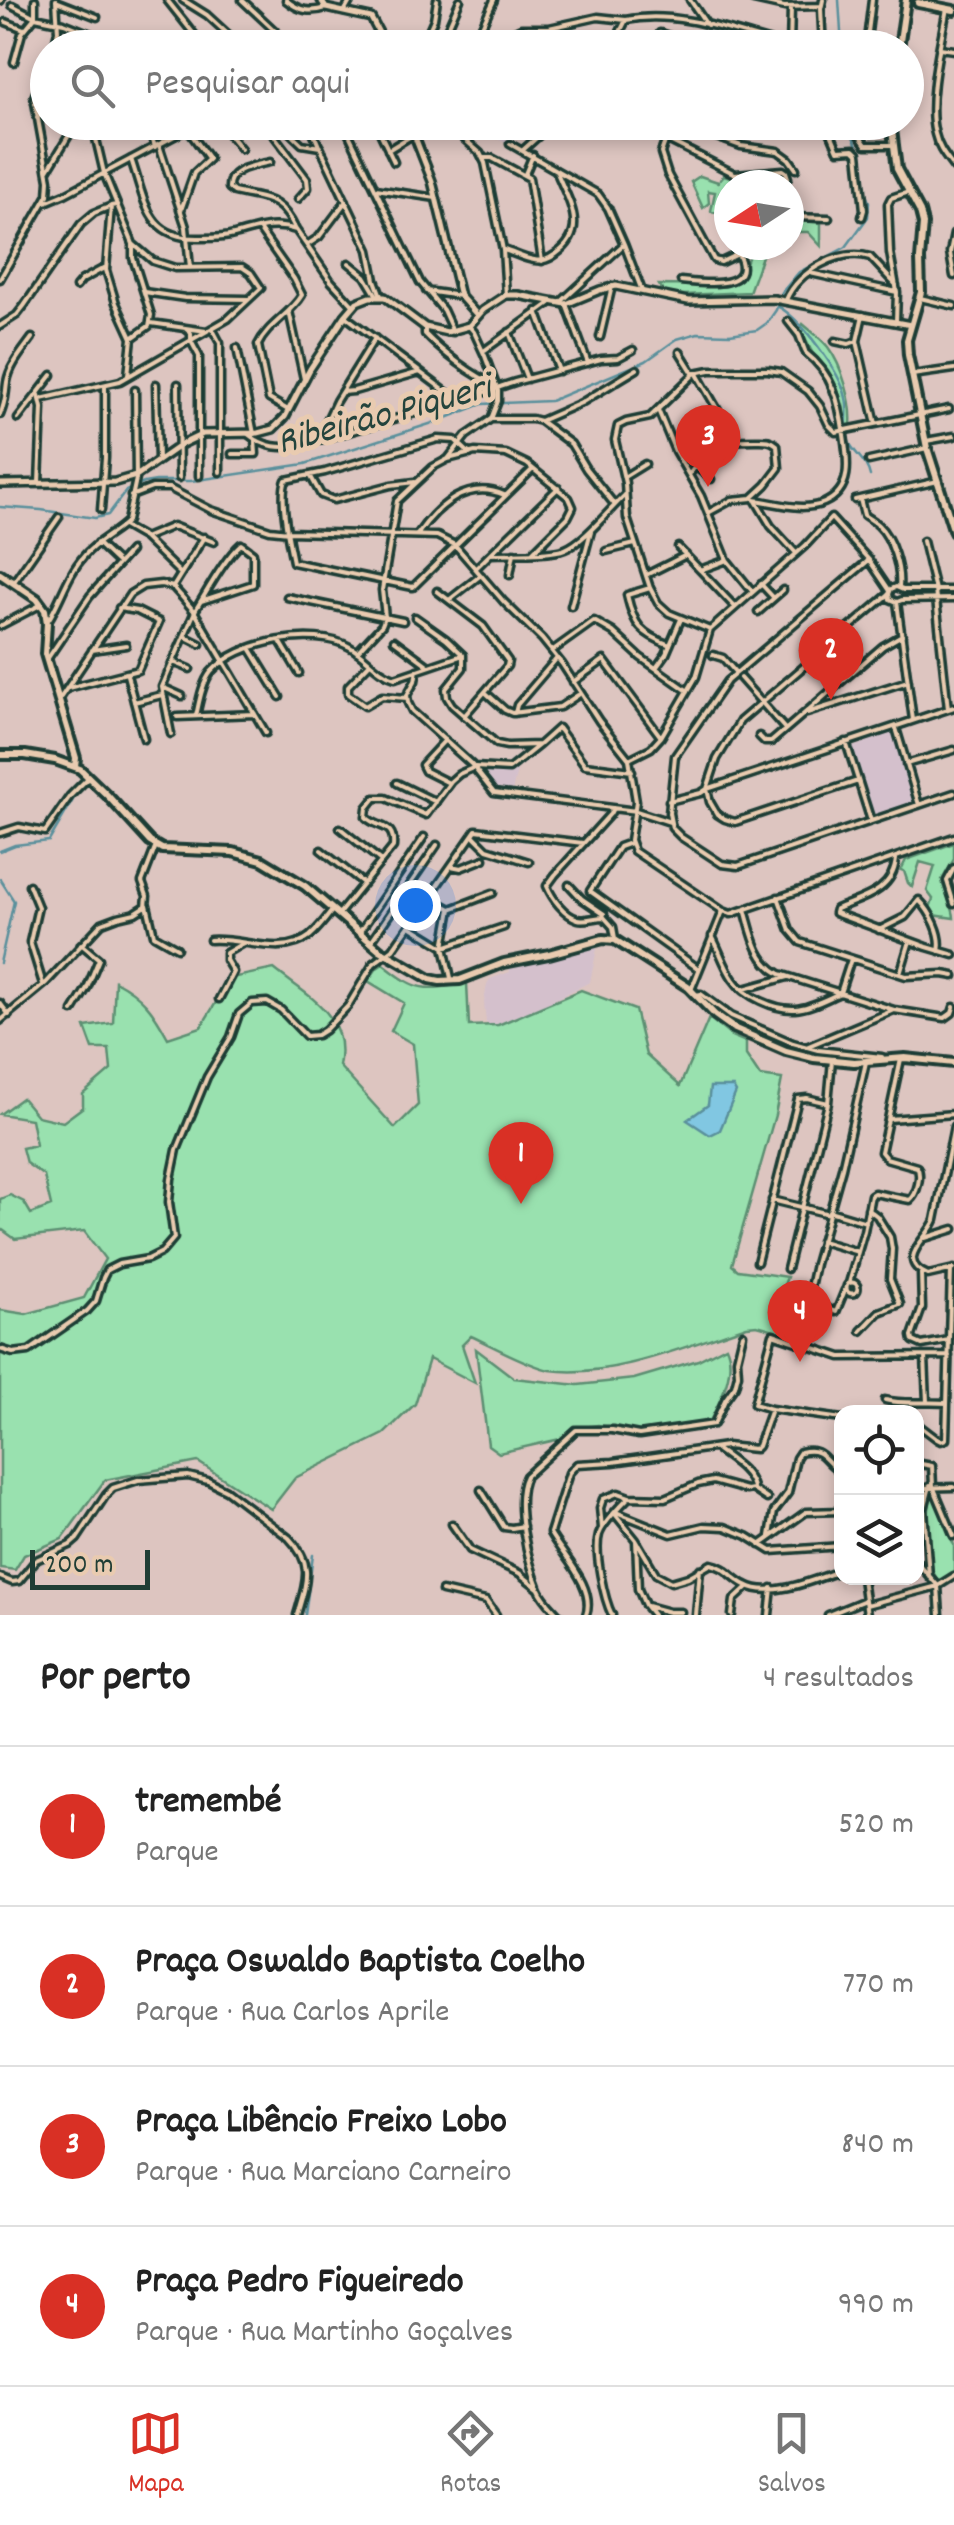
<!DOCTYPE html>
<html lang="pt">
<meta charset="utf-8">
<style>
:root{--surface:#fff;--page:#f2f2f2;--text:#222;--muted:#767676;--line:#e0e0e0;--accent:#d93025}
body{margin:0;font-family:Dekko,sans-serif;background:var(--page);color:var(--text)}
.controls{position:absolute;right:30px;bottom:30px;display:grid;overflow:hidden;border-radius:20px;box-shadow:0 5px 15px #0003}
.controls button{width:90px;height:90px;display:grid;place-items:center;padding:0;border:0;border-bottom:2px solid var(--line);background:var(--surface);color:var(--text);font:50px sans-serif}
.compass{position:absolute;left:714px;top:170px;width:90px;height:90px;border-radius:50%;background:var(--surface);box-shadow:0 5px 15px #0003;rotate:258deg}
.scale{position:absolute;left:30px;bottom:25px;width:120px;box-sizing:border-box;padding-left:10px;border:5px solid #1f3d34;border-top:0;font-size:28px;line-height:35px;white-space:nowrap;color:#1f3d34;-webkit-text-stroke:8px #e9cbb0;paint-order:stroke}
.you{position:absolute;left:415px;top:905px;width:35px;height:35px;margin:-25px;border:8px solid #fff;border-radius:50%;background:#1a73e8;box-shadow:0 0 0 15px #1a73e833}
.badge{display:grid;place-items:center;width:65px;height:65px;border-radius:50%;background:var(--accent);color:#fff;font-size:32px;font-weight:700}
.pin{position:absolute;translate:-50% -82px;filter:drop-shadow(0 2px 5px #0008)}
.pin::after{content:'';position:absolute;top:52px;width:35px;height:30px;background:inherit;clip-path:polygon(0 0,100% 0,50% 100%)}
.list{margin:0;padding:0;list-style:none}
h2{display:flex;justify-content:space-between;align-items:center;height:130px;margin:0;padding:0 40px;font-size:42px}
h2 small{font-size:32px;font-weight:400;color:var(--muted)}
.list li{display:grid;grid-template-columns:65px 1fr auto;gap:30px;align-items:center;box-sizing:border-box;height:160px;padding:0 40px;border-top:2px solid var(--line)}
.list b{display:block;font-size:38px;white-space:nowrap}
.list p{margin:0;font-size:32px;white-space:nowrap;color:var(--muted)}
.list em{font-size:32px;font-style:normal;color:var(--muted)}
.icon{flex:none;width:55px;height:55px;fill:none;stroke:currentColor;stroke-width:2;stroke-linecap:round;stroke-linejoin:round}
.map{position:relative;flex:none;width:954px;height:1615px;overflow:hidden}
.search{position:absolute;background:var(--surface);box-shadow:0 5px 15px #0003;left:30px;right:30px;top:30px;height:110px;display:flex;align-items:center;gap:25px;box-sizing:border-box;padding:0 35px;border-radius:55px;color:var(--muted);font-size:38px}
.sheet{height:770px;background:var(--surface)}
nav{display:flex;justify-content:space-around;align-items:center;box-sizing:border-box;height:140px;border-top:2px solid var(--line);background:var(--surface);font-size:28px;color:var(--muted)}
nav a{display:grid;justify-items:center;gap:5px}
nav .on{color:var(--accent)}
.map>svg:first-child{display:block}
</style>
<div class="map">
<svg width="954" height="1615" viewBox="0 0 954 1615">
<rect width="100%" height="100%" fill="#ddc5c0"/>
<filter id="ink" filterUnits="userSpaceOnUse"><feTurbulence type="fractalNoise" baseFrequency=".01" numOctaves="2"/><feDisplacementMap in="SourceGraphic" scale="20" xChannelSelector="R" yChannelSelector="G"/><feConvolveMatrix kernelMatrix="1 2 1 2 8 2 1 2 1" color-interpolation-filters="sRGB"/></filter>
<g filter="url(#ink)">
<path fill="#d4c0cc" d="M451,123H521L506,143L468,125L462,132Z
M891,733L894,734L914,801L874,815L853,747Z
M518,767L512,791L495,787L481,772L511,771Z
M598,944L590,982L508,1023L495,1027L486,1023L484,1002L487,984L490,979L510,972L508,965Z"/>
<path fill="#99e1af" stroke="#5c8f72" stroke-width="2.5" d="M724,175L737,179H750L753,183L729,185V194L719,193L729,197V215L711,211L715,192L708,191L709,203L703,208L691,182L700,176L718,182Z
M789,219L821,223V246L808,232H789Z
M747,245H766L749,292L685,295L664,293L659,285L726,286L740,280L749,255Z
M803,324C811,331 821,338 828,347C842,366 853,402 851,425H845L843,405L835,383L828,370L812,352L800,329Z
M954,843V859L942,880C944,893 954,906 954,918L933,915L930,908L933,899L927,891L935,866L920,862L912,887L908,883L904,871L901,870L906,860Z
M383,964C417,992 424,991 467,983L469,1026L498,1025L581,990L635,1010L646,1055L680,1086L709,1018L731,1036L746,1042V1055L760,1076L782,1079L775,1115L732,1265L738,1270L787,1277L781,1293L793,1302L789,1334L757,1325L747,1326C689,1345 611,1379 550,1370C529,1366 493,1346 471,1336L462,1345L475,1383L429,1359L415,1404L384,1434L295,1478L271,1509L198,1462L105,1480L62,1539L24,1555L15,1570L0,1568V1310L26,1314L84,1298L105,1259L84,1231L15,1239L0,1228V1199L10,1195L24,1202L31,1214L51,1206L44,1176L26,1163L22,1148L36,1145L31,1119L0,1114L22,1098L37,1116L63,1122L83,1107V1094L111,1070L109,1049H93L85,1027L113,1023L115,981C143,996 153,1010 168,1038L201,1027L231,978L274,969C309,997 349,1015 339,1066L395,1128L418,1105L413,1044L391,1031L404,1003L368,981L377,968Z
M726,1346C737,1369 720,1401 710,1421L641,1432L598,1425L576,1428L560,1439L499,1453L488,1445L476,1349L514,1378L578,1385L634,1379L698,1360Z
M932,1490L954,1545V1572L939,1582C924,1565 927,1512 932,1490Z"/>
<path fill="#81c7e2" stroke="#5a909c" stroke-width="2.5" d="M710,1087H733L736,1092L720,1130L710,1135L687,1120L708,1105Z"/>
<g fill="none" stroke-linecap="round" stroke-linejoin="round">
<path stroke="#5a909c" stroke-width="2.5" d="M839,0L842,48
M846,122L862,156V171
M777,306C800,317 841,373 846,398C850,413 843,430 850,444C857,456 867,462 870,476
M0,507L41,510L95,518L108,515L126,491L144,483L156,481H191L305,464L439,421L482,404L550,401L646,361L677,339L698,333L730,334L757,330L767,323L776,310L782,292L799,272L846,247L868,217L869,202L864,189
M0,851L15,845L49,841L77,793
M0,879L14,901L0,963
M305,1615L313,1555"/>
<defs>
<path id="minor" d="M167,0L205,48
M183,0L207,15L243,48
M242,0L288,43L308,48
M286,0C299,11 311,13 326,8
M690,0L707,25
M753,0L784,7L821,6
M823,0L821,9L823,48
M0,1L1,0
M56,1L97,17
M12,5L35,17L64,23L126,48
M947,8C941,42 926,102 935,134C938,148 946,157 954,168
M344,12L351,0
M6,22L24,29
M660,33L681,40L721,48
M617,38L647,48
M54,48L58,31L56,0
M337,48H352
M421,48L434,19L437,0
M439,48L460,0
M472,48L494,0
M481,48L521,28H549L598,17L626,20
M550,48H596
M612,48L626,20C679,9 738,34 790,47
M790,48L791,8
M866,48L872,0
M940,48L954,50
M14,62L22,33L35,17V0
M37,117L48,109
M92,122L104,173L133,244V258L151,315L149,326L132,338
M147,122L155,147
M219,122L241,149
M264,122L307,179L308,188L298,199
M279,122L302,144L320,147L369,250L375,280L381,296
M309,122L319,146
M343,122L420,282L443,310L453,332
M375,122L394,162
M445,122L480,153L485,163L503,250L506,295
M632,122L735,174L783,170L786,172L788,178
M672,122L661,153L668,175L714,260L721,262L738,254
M676,122L741,146L778,151L789,159L796,169
M765,122L768,124
M826,122L838,150
M858,122L859,135L866,145H893
M510,144L598,194L608,208L624,244L560,303
M159,145L186,227L190,268
M388,150L414,134
M523,150L554,122
M838,150L854,149L858,153L864,210L862,217
M483,158H492L529,178L542,261
M131,159C146,203 147,240 202,238C213,238 224,238 234,235C257,229 272,222 296,230L331,281L353,305
M270,162C254,166 228,168 229,188L234,192C267,200 280,196 296,230
M48,170L77,122
M525,174L533,155
M376,189L436,198
M46,202L65,194L201,122
M116,205L111,206L106,270L116,303L132,338L128,375
M181,210L194,173L209,159L189,131
M789,217L829,218
M259,229L294,279L302,295C291,314 267,325 258,345L269,399L288,410
M954,234L950,253L954,276
M624,244L642,291
M307,245L319,237L346,201
M504,250C514,253 524,259 534,260C543,262 549,259 556,254C590,230 568,201 556,170
M349,263L365,276L377,296
M810,273L897,292
M0,279L48,195L49,180L34,97L48,63
M681,281C702,283 757,291 738,254L742,250V245
M76,287L82,280L106,267
M426,291L460,296
M144,292L185,298L248,299
M920,298L954,306
M786,300C798,271 840,248 870,257L896,285
M566,304L588,363
M289,311L304,379
M537,311L559,371
M345,316L457,400
M788,321L799,335L805,351
M896,321L897,292L890,253L888,204L891,198L909,192
M151,323L206,331
M0,326L17,315L24,306L81,224L94,213L109,207
M425,327V334C441,351 474,377 496,385
M212,328L220,343V472
M186,329L191,333V341L199,356V476
M509,332L527,379
M600,337L612,286
M835,341L849,344L857,341L863,315
M857,341L876,424
M237,348L254,434
M485,350L550,303
M680,352L693,373
M697,374L735,440
M912,375L954,369
M156,384L158,460
M178,384L179,478
M342,392L354,391L420,372
M39,395L42,408L39,483
M41,399L120,381L228,319L261,288L251,273L242,267L175,268L153,261L133,244
M658,410L675,451L701,496L727,560L752,591
M0,415C6,401 5,396 7,382C10,365 22,352 32,338
M18,419L52,375
M491,419H532L540,421L581,403L637,369
M540,421L571,444L586,469L614,504
M248,434C265,448 281,449 302,445L458,401L515,382L601,359L618,358L633,350
M317,441L336,401L375,338
M926,441L954,436
M232,454H256L255,440
M470,454L455,440L438,439L325,472L286,480C279,498 289,542 293,562L413,587L533,469
M448,459L466,436L491,419L498,401V391L485,356L474,332L469,326
M869,461L927,448
M695,466L711,479
M310,475L321,495L334,500L391,485L415,482
M689,475C710,444 719,440 755,440C765,440 770,439 777,445L779,468L766,485L752,498L732,500L708,513
M624,477L645,464
M131,496L152,488H169L211,510L270,530L289,532L437,536L455,545L504,602L542,639L562,664L599,721L629,759L636,801L630,840L634,851L723,911
M860,499L864,515C869,519 874,521 878,525C892,538 901,569 899,587
M755,500C777,503 802,512 824,503C853,490 848,461 844,435C839,402 833,374 806,353
M855,500L938,481
M756,501L771,526L795,552
M101,510L105,458V386
M123,526L144,538L181,574
M417,535C437,506 468,479 504,495
M144,538L173,526L214,542
M923,541L935,590L948,709
M97,543L118,563
M678,547L700,570L727,560
M606,551L635,544
M491,554C509,553 551,555 565,549C585,541 608,511 625,495
M869,560L727,681L675,756L669,813L672,828L681,837L722,864L738,866L954,793
M476,568L558,488
M700,570L735,607
M510,575L514,553
M646,575L686,555
M13,583L59,517
M761,584L773,597
M173,587L204,537
M650,588L627,595C634,626 641,634 670,645
M954,590H903L896,587L891,589L889,594L890,599L897,602L902,600L954,599
M437,591L483,626L508,661L507,666L464,716
M287,597L403,621
M449,600L481,575
M897,602L913,720
M571,606L591,531
M758,612L783,590
M49,619C61,599 68,574 84,556C97,540 116,533 127,521L136,479L135,390
M0,626L42,604
M710,630L669,613L658,603L650,588L627,518L625,483L615,440L618,426L626,422L650,417L695,373L710,370H768L781,372L808,391L820,406L829,425L836,432L949,409
M186,637L200,644
M394,640L429,666
M280,641L299,673
M250,648L280,697
M92,650L126,645
M552,651L594,621L613,632L640,657L688,691
M357,652L382,625L385,617L382,590L397,501L433,467L448,459L475,452L506,454L527,464L569,498L573,507L568,517L533,552
M713,655L723,658L736,673
M48,658L90,596L130,551
M173,662L190,669
M370,663L348,686V694L365,706L382,696L407,698
M656,668L666,654L681,619
M417,670L415,681L407,695L408,703L412,711L471,764L494,793L636,811L670,822
M127,675L144,739
M740,678L785,729
M573,682L604,660L661,737
M162,687L182,696
M68,688L138,670L159,622L137,611L119,608
M485,692L505,710L512,713L560,707L578,695
M61,697L130,594L143,586L161,584L173,587L182,597L194,611L266,733
M134,702L162,695
M515,713L517,705L557,658
M807,713L908,681
M196,716C199,703 202,683 211,672C238,641 314,627 350,647C366,656 377,673 395,678L463,655
M177,717L255,714
M896,728L919,805
M171,734L162,687L196,609C208,590 225,558 241,544L253,553V584L201,601
M759,736L765,742H771L883,646L902,635
M445,740L422,765L425,771L449,783
M846,742L871,821
M539,745L558,728L585,765L632,771
M629,759L651,748L661,737L696,677L710,630L805,546L831,518L869,560L890,591
M906,764L954,750
M858,781L735,822L725,819L717,814L710,802L707,789L717,759L740,721L889,594
M397,783L436,802
M669,801L701,793L707,789L954,707
M613,808L610,814L555,875L547,886C552,898 564,915 578,919C585,921 596,917 604,917L613,927L615,938
M340,828L381,861
M0,833L19,827L45,832L70,796L89,777
M473,835L487,849L529,862
M630,843L619,847L590,891L699,969
M321,850L363,883
M896,859C893,892 862,898 836,909L835,913L927,947L954,955
M451,866L461,868L484,859
M954,868L947,881L954,904
M29,885L38,907L30,942L43,984
M569,885L582,899L604,914
M429,897L451,909L493,893
M778,897L790,930L800,942L906,976L943,974L954,976
M147,905L154,935L177,948
M745,909C752,933 756,961 780,974L894,1010L945,1018L952,1013L954,1007
M723,911L731,914L954,837
M338,915L393,847C395,822 379,830 366,817L367,808L375,798H386L426,815L451,781L459,774L475,767L509,769L539,745L507,746L497,744L452,705L447,697L446,689L463,668V655L446,639L415,617
M410,926L444,947L504,927
M879,930L905,917L919,900C931,912 943,935 939,951
M359,933L424,837
M712,936C720,951 724,966 733,979C744,996 775,1010 795,1009C810,1008 826,999 840,993L851,959
M210,940C242,937 282,958 310,936C318,929 325,920 331,912
M372,940L437,845
M900,974L910,941
M451,978L444,947L451,909
M744,989L788,977
M691,990L723,911
M696,995L701,994L731,1016L793,1043L818,1050L882,1057
M219,999L233,972L226,960V953L243,943
M0,1003L9,1015
M73,1011L87,988L99,959L81,944
M0,1021L46,983L102,923L118,917L135,913L146,906L147,896L142,882L156,846
M806,1047L894,1010
M889,1119L954,1114
M954,1126L935,1220C927,1240 894,1260 928,1275L954,1269
M772,1200L829,1214
M829,1211L866,1222
M925,1238L954,1229
M821,1241L858,1252
M757,1262L798,1099L807,1098L828,1103
M787,1269L828,1103L832,1060
M921,1273L922,1308L912,1336L913,1341L922,1345L949,1340
M846.5 1288a5.5 5.5 0 1 1 11 0a5.5 5.5 0 1 1-11 0Z
M849,1283L864,1231L871,1195L874,1193L910,1200C917,1194 922,1175 917,1167L886,1158L881,1152L901,1059
M845,1290L836,1312L807,1301L815,1264L842,1168L866,1062
M861,1331L879,1312L900,1304L890,1279L892,1249L890,1237L877,1216L868,1209
M0,1349L13,1353L29,1351L87,1311L96,1301L103,1278L107,1270L119,1264L148,1259L162,1252L174,1238L169,1202L171,1179L177,1150L207,1077L231,1037L239,1014L252,1003L267,1002L281,1010L306,1036L317,1035L325,1030L348,1006L373,964L393,949L476,830L583,843
M925,1357L927,1402
M885,1400C905,1405 926,1401 947,1403
M842,1419L771,1409L754,1404L773,1334L841,1357L949,1356
M916,1423L937,1439L941,1441L946,1439L951,1270
M715,1448C730,1460 748,1469 753,1487
M916,1463L932,1466L933,1486L954,1536
M916,1488L954,1487
M481,1490L504,1527L512,1528L523,1526
M616,1512L671,1534L704,1526L725,1527L747,1536L771,1551L842,1546
M615,1514L636,1540L638,1589L645,1605L653,1615
M452,1524L470,1550L519,1573L538,1588
M602,1528L600,1508L603,1499L618,1493L629,1497
M770,1536L774,1512L788,1493L796,1458L800,1452C826,1446 823,1464 842,1472
M636,1540L656,1574L671,1582L688,1577L711,1564C727,1567 732,1578 746,1585C770,1599 817,1579 842,1570
M760,1545L806,1512L842,1511
M929,1576L924,1509L930,1486
M0,1577L12,1582L19,1581L36,1560L70,1545L77,1539L106,1495L113,1488L138,1480L188,1476L208,1481L226,1490L289,1538C315,1565 306,1583 297,1615
M862,1578L867,1615
M442,1591L486,1601L496,1615
M866,1605L938,1586L916,1561
M647,1606L669,1612H681
M559,1615C552,1607 543,1599 539,1589C528,1562 513,1501 526,1476L576,1430H612L639,1435L714,1424L725,1400L735,1386L738,1374L737,1359L743,1334
M586,1615C596,1587 562,1555 550,1533L569,1473L577,1464L613,1462L726,1446L755,1449L758,1446L771,1409
M612,1615C604,1599 594,1552 599,1535C602,1525 621,1505 629,1497L665,1498L698,1484L713,1481L746,1490L752,1489L767,1499
M696,1615L700,1569
M732,1615L734,1600L748,1587
M769,1615L772,1588
M828,1615L865,1600
M940,1615L938,1586L954,1576"/>
<path id="tertiary" d="M321,0L326,8L371,18L387,48
M409,122L432,181L460,296L477,315
M0,484L115,482L136,476L182,444L203,434L258,433L273,429L285,417L310,369L345,316L357,302L370,297H385L425,327L447,332L469,326L483,310L506,295H518L566,304L600,290L616,286L688,301L774,299L911,325"/>
<path id="secondary" d="M918,3L954,10
M899,48L906,0
M891,122L897,169L920,212L923,224L920,259L921,292L907,340L908,355L927,448L954,532
M0,574L37,599L45,610L47,623L45,654L76,758L75,766
M0,755H25L55,760L80,769L108,796L150,842L162,849L233,852L262,860L305,886L380,950L430,979L440,981L460,980L504,963L549,954L603,939L615,940L688,987L715,1015L733,1028L786,1051L814,1058L854,1062L905,1058L954,1063"/>
</defs>
<use href="#minor" stroke="#1f3d34" stroke-width="11"/>
<use href="#tertiary" stroke="#1f3d34" stroke-width="12"/>
<use href="#secondary" stroke="#1f3d34" stroke-width="14"/>
<use href="#minor" stroke="#e9cbb0" stroke-width="4"/>
<use href="#tertiary" stroke="#e9cbb0" stroke-width="5"/>
<use href="#secondary" stroke="#e9cbb0" stroke-width="6"/>
</g>
</g>
<g text-anchor="middle" stroke-width="10" stroke-linejoin="round" paint-order="stroke">
<g font-size="38" font-style="italic" fill="#24443d" stroke="#e9cbb0">
<text transform="translate(383 412) rotate(-15)" y="13">Ribeirão Piqueri</text>
</g>
</g>
</svg>
<div class="controls">
<button><svg class="icon" aria-label="locate" viewBox="0 0 24 24"><circle cx="12" cy="12" r="6"/><path d="M12 2v4M12 18v4M2 12h4M18 12h4"/></svg></button>
<button><svg class="icon" aria-label="layers" viewBox="0 0 24 24"><path d="M12 4l9 5-9 5-9-5zM3 14l9 5 9-5"/></svg></button>
</div>
<svg class="compass" viewBox="-18 -18 36 36"><path d="M0-13l5 13h-10z" fill="#e53935"/><path d="M0 13l5-13h-10z" fill="#767676"/></svg>
<div class="scale">200 m</div>
<div class="you"></div>
<div class="pin badge" style="left:521px;top:1204px">1</div>
<div class="pin badge" style="left:831px;top:700px">2</div>
<div class="pin badge" style="left:708px;top:487px">3</div>
<div class="pin badge" style="left:800px;top:1362px">4</div>
<div class="search"><svg class="icon" aria-label="search" viewBox="0 0 24 24"><circle cx="10" cy="10" r="6"/><path d="M15 15l6 6"/></svg>Pesquisar aqui</div>
</div>
<section class="sheet">
<h2>Por perto<small>4 resultados</small></h2>
<ul class="list">
<li><span class="badge">1</span><div><b>tremembé</b><p>Parque</p></div><em>520 m</em></li>
<li><span class="badge">2</span><div><b>Praça Oswaldo Baptista Coelho</b><p>Parque · Rua Carlos Aprile</p></div><em>770 m</em></li>
<li><span class="badge">3</span><div><b>Praça Libêncio Freixo Lobo</b><p>Parque · Rua Marciano Carneiro</p></div><em>840 m</em></li>
<li><span class="badge">4</span><div><b>Praça Pedro Figueiredo</b><p>Parque · Rua Martinho Goçalves</p></div><em>990 m</em></li>
</ul>
</section>
<nav>
<a class="on"><svg class="icon" aria-label="map" viewBox="0 0 24 24"><path d="M3 6l6-2 6 2 6-2v14l-6 2-6-2-6 2zM9 4v14M15 6v14"/></svg>Mapa</a>
<a><svg class="icon" aria-label="directions" viewBox="0 0 24 24"><path d="M12 3l9 9-9 9-9-9zM9 14v-3h6M13 9l2 2-2 2"/></svg>Rotas</a>
<a><svg class="icon" aria-label="saved" viewBox="0 0 24 24"><path d="M7 4h10v16l-5-4-5 4z"/></svg>Salvos</a>
</nav>
